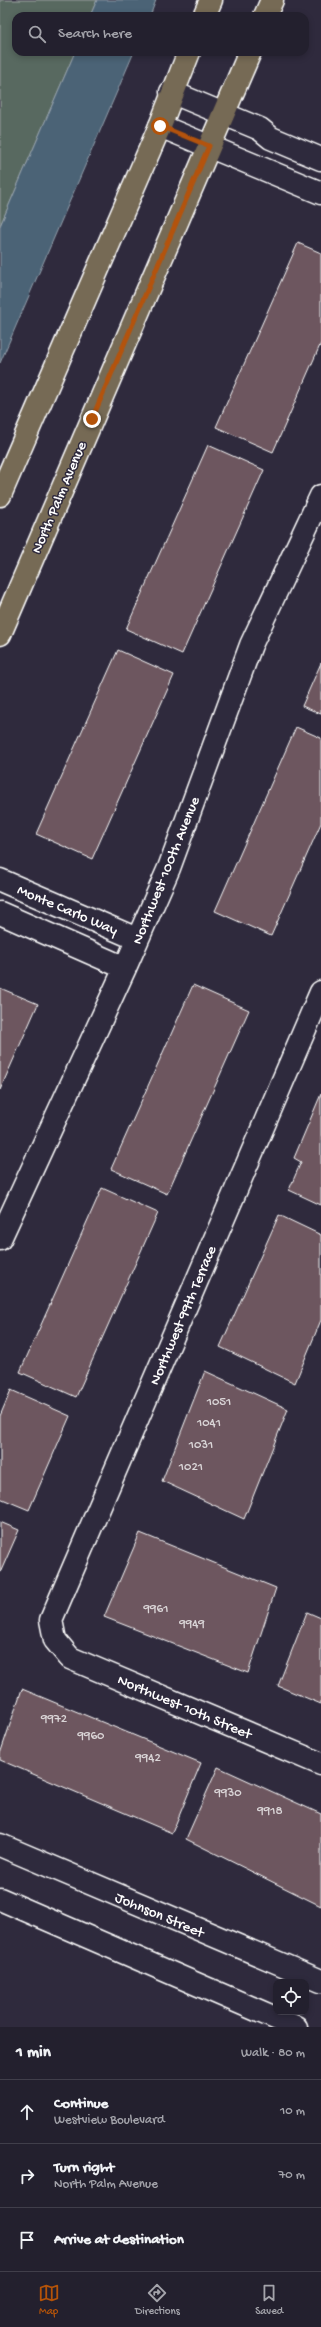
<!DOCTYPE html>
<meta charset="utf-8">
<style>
:root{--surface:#23202e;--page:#2b2836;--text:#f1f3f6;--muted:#a3a3aa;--line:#403e4a;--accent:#b45309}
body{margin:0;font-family:"Gochi Hand",sans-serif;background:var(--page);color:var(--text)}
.controls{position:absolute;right:12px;bottom:12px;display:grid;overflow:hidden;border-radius:8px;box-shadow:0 2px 6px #0003}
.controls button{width:36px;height:36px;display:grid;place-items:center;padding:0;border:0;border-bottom:1px solid var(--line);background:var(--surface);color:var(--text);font:20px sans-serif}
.stop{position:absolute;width:12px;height:12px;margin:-9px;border:3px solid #b45309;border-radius:50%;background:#fff}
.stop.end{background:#b45309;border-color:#fff;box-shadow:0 1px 4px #0008}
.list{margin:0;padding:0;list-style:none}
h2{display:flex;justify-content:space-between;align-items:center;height:52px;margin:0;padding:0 16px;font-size:17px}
h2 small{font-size:13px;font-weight:400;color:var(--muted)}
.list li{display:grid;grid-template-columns:26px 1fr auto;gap:12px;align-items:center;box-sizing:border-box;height:64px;padding:0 16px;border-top:1px solid var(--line)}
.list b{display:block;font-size:15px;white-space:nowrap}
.list p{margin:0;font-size:13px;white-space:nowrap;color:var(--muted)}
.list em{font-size:13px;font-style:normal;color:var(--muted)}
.icon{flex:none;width:22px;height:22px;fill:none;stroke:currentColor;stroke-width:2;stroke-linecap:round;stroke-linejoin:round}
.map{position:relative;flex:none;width:321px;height:2027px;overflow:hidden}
.search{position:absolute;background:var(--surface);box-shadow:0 2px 6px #0003;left:12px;right:12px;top:12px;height:44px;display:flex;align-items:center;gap:10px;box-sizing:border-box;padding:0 14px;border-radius:12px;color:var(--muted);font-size:15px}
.sheet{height:244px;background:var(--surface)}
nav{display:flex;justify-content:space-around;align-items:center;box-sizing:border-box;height:56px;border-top:1px solid var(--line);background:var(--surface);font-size:11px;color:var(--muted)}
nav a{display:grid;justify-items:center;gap:2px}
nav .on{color:var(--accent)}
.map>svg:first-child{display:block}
</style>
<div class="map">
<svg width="321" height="2027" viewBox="0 0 321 2027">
<rect width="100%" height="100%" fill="#2f2a3d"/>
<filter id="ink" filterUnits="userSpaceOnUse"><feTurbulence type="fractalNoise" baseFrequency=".025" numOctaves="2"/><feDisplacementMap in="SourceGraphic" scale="8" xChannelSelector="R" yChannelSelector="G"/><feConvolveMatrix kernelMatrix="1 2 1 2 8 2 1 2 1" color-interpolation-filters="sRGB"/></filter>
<g filter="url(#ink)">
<path fill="#596960" stroke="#acb4b0" d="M0,0H97L90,16H16V52H75L0,226Z"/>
<path fill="#4c6376" stroke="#94a1ad" d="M97,0H156L150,16H90Z
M75,52H134L0,363V226Z"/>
<path fill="#6d565e" stroke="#fff" d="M298,243L321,253V343L273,452L216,427Z
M208,445L264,470L182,654L126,629Z
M118,650L174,675L92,859L36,834Z
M321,663V714L302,706Z
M296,727L321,738V823L271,936L215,911Z
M193,985L249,1010L167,1194L111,1169Z
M0,988L38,1004L0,1090Z
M321,1094V1205L289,1190L301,1162L294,1158Z
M102,1188L158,1213L76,1397L20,1372Z
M279,1215L321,1235V1320L295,1383L220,1347Z
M205,1371L288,1409L244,1519L162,1481Z
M11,1390L70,1416L29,1510L0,1498V1416Z
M0,1522L19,1530L0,1573Z
M140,1533L276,1588L248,1673L104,1617Z
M307,1612L321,1618V1704L278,1686Z
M22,1689L201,1763L172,1833L0,1760V1754Z
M218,1767L321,1814V1906L186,1839Z"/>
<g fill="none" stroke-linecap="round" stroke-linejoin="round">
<defs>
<path id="minor" d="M171,92L260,129L271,138L321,159
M160,126L321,193
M0,880L137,939
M0,913L125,968
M321,992L51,1620L55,1640L70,1658L321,1764
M0,1239L125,968L169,868L251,645L321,496
M0,1845L321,1981
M0,1899L296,2027"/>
<path id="major" d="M204,16L211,0
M265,16L272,0
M0,495L160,126L189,52
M0,634L250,52"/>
</defs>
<use href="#minor" stroke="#fff" stroke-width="25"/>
<use href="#major" stroke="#fff" stroke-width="25"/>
<use href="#minor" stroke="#2f2a3d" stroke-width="22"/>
<use href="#major" stroke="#766a55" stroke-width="22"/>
</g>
</g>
<g fill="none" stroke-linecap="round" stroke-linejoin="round" filter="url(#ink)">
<path stroke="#b45309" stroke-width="5" d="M92,419L209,146L160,126"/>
</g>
<g text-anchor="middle" stroke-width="3" stroke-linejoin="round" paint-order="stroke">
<g font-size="13" fill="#dad5d7">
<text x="219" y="1405">1051</text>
<text x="209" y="1426">1041</text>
<text x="201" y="1448">1031</text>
<text x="191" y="1470">1021</text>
<text x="156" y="1612">9961</text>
<text x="192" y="1627">9949</text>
<text x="54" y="1722">9972</text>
<text x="91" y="1739">9960</text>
<text x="148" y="1761">9942</text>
<text x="228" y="1796">9930</text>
<text x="270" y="1814">9918</text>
</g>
<g font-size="15" fill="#fff" stroke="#2f2a3d">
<text transform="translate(58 497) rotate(-67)" y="5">North Palm Avenue</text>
<text transform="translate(165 870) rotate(-68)" y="5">Northwest 100th Avenue</text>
<text transform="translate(68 909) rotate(23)" y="5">Monte Carlo Way</text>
<text transform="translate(182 1315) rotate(-67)" y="5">Northwest 99th Terrace</text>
<text transform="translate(185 1706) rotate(23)" y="5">Northwest 10th Street</text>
<text transform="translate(160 1914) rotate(23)" y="5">Johnson Street</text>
</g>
</g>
</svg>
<div class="controls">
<button><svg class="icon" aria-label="locate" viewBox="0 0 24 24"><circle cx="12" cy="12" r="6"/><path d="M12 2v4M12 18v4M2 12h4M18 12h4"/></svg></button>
</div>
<div class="stop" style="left:160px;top:126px"></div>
<div class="stop end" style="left:92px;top:419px"></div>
<div class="search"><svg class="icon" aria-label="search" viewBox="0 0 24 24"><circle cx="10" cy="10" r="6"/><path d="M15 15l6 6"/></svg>Search here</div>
</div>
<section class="sheet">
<h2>1 min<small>Walk · 80 m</small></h2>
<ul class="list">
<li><svg class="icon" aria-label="ahead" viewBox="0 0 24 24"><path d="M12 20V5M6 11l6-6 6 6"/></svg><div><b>Continue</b><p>Westview Boulevard</p></div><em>10 m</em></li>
<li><svg class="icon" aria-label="right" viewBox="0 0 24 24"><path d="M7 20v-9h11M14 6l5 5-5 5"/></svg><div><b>Turn right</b><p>North Palm Avenue</p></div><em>70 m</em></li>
<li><svg class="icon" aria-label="arrive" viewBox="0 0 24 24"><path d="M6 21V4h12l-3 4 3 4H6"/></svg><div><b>Arrive at destination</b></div></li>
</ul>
</section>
<nav>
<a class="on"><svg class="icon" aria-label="map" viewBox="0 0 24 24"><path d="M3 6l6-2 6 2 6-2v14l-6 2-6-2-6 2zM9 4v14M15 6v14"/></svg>Map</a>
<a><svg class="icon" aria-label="directions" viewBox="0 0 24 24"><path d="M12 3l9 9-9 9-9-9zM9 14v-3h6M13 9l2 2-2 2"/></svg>Directions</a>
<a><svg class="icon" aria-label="saved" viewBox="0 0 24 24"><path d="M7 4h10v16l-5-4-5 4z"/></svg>Saved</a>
</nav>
